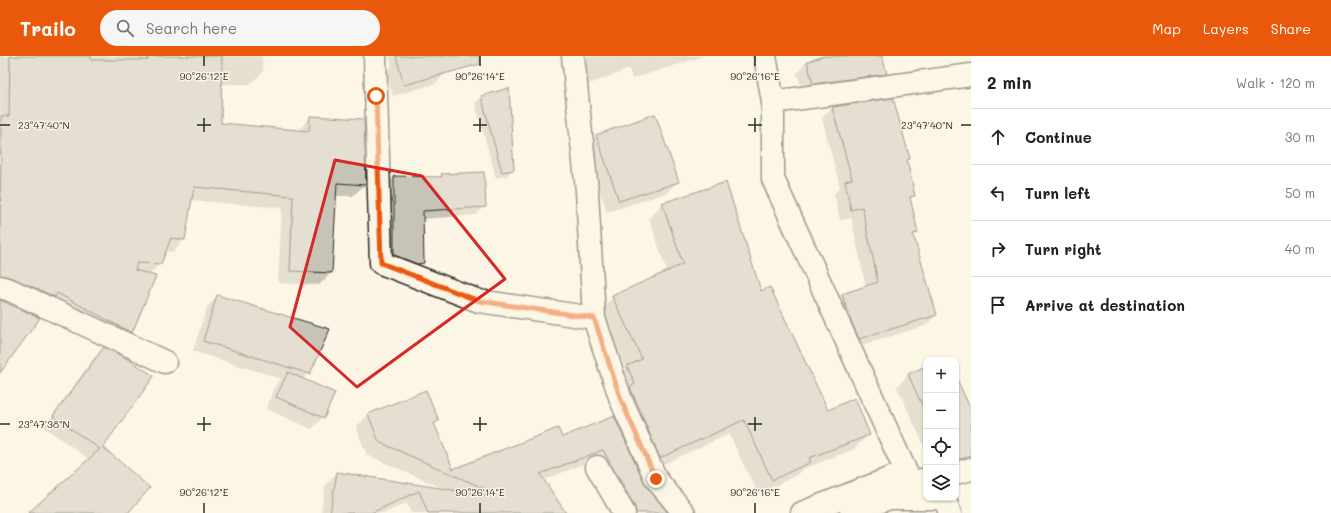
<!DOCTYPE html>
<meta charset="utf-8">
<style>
:root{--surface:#fff;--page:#f6f6f6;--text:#202124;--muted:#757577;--line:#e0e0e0;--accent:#ea580c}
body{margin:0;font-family:Mali,sans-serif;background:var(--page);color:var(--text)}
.controls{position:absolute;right:12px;bottom:12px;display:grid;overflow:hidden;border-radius:8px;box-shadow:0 1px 3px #0004}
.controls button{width:36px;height:36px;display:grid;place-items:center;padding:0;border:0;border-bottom:1px solid var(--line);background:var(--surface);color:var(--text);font:20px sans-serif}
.stop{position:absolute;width:12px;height:12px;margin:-9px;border:3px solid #ea580c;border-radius:50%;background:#fff}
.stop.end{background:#ea580c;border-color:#fff;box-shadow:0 1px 4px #0008}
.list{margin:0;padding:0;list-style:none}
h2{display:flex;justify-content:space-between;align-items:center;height:52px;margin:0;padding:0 16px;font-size:17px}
h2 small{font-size:13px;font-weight:400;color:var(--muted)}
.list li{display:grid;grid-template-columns:26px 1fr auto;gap:12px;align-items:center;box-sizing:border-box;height:56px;padding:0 16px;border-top:1px solid var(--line)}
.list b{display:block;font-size:15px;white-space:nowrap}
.list em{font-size:13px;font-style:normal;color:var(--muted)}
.icon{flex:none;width:22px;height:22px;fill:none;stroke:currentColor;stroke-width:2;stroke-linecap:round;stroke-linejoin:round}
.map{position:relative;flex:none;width:971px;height:457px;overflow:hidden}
header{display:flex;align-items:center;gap:24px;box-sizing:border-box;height:56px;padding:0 20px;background:var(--accent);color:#fff}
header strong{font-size:19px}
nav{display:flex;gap:22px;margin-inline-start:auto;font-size:14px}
.search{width:280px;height:36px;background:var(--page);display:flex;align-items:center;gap:10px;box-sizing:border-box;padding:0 14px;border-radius:22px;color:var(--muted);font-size:15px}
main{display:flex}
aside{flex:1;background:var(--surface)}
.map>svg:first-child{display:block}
</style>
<header>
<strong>Trailo</strong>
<div class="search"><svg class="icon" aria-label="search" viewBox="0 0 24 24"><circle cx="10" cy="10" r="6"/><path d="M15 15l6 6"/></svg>Search here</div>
<nav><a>Map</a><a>Layers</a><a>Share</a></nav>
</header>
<main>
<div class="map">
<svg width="971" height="457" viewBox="0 0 971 457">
<rect width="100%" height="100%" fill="#fcf5e5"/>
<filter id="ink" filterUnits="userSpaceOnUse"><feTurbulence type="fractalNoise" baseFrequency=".025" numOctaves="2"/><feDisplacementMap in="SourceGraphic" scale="8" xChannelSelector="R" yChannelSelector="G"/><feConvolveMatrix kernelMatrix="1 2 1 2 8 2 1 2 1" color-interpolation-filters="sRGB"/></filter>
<g filter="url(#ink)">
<path fill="#0003" d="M0,0H262L263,16L250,28H221L220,68L298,75L310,61L365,128L353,140H335L331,217L319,229L278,227L282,152L191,144L184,184L172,196L165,195L160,208L148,219L132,276L120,288L0,234Z
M389,0H442L447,16L435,28L393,40L386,16L392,9Z
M569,0H704L632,23L629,13L581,31Z
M826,0H882L886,18L875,28L803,38L797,17L807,6Z
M482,41L512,114L506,120L496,122L475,47Z
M833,51L909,103L906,105L914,139L910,144L917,176L912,181L936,259L925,270L848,293L831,249L842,238L866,231L851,162L840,164L834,137L840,131L822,62Z
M597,80L678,126L666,137L607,156L585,91Z
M442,119L484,151L476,159L422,163L423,207L415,215L386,207V129L394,121L439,122Z
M663,147L761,236L828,357L868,379L854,393L803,413L795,420L758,438L729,378L646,416L613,325L626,313L599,255L613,241L667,216L649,162Z
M218,240L309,317L303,323L323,361L312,373L266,353L276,328L282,323L193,295L207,251Z
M104,292L102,391L126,457H29L90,404L44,371L93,303Z
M926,311V394L897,331L908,319Z
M956,323L971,356V410L956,412Z
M425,335L438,364L434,368L453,414L561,382L614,361L645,431L667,457H623L591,405L543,424L565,457H411L407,447L384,457H321L325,430L337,417L447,434L367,399L356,371L368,359Z"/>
<path fill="#c8c3b7" stroke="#2b2b2b" d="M10,0H91V4H148V0H222L221,67L309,75L310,60L364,63L366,129L337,127L332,217L290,215L293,140L194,131L185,184L171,182L161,208L137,207L135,214L156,220L132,277L57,237L55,241L15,223L0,219L1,60H9Z
M396,0H479L480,8L404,29Z
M823,0H882L887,18L813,28L807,6Z
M509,32L514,114L502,116L481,40Z
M893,42L910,103L907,104L915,140L910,141L918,177L913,178L937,259L859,283L849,260L842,238L878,226L862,151L851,154L845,125L852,123L832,51Z
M655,58L679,126L619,145L596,79Z
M484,116L486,151L423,155L424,207L417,208L394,199V120L442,121L441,118Z
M726,126L761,235L770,231L828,354L855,342L870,379L809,402L811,406L772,424L744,364L660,402L630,331L635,328L627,310L642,303L612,240L683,208L662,147Z
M217,239L330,273L310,318L203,285Z
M0,244L40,262L0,317Z
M104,291L126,302L154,320L103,391L150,432L128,457H28L100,393L53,360Z
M926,310V358L908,318Z
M288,316L335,337L324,362L276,341Z
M956,321L971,354V401L956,404Z
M426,334L439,365L434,367L453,413L558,372L562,381L614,360L645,428L668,457H636L635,451L603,394L540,418L566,457H428L419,435L371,457H330L337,416L491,440L492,436L379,386L368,358Z"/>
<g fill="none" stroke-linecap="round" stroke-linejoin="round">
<defs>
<path id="minor" d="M375,0L381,207L479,245L594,262L621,344L656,423L684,457
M573,0L587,135L594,262
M765,0L773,46L971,19
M773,46V123L911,427
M0,231L10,234L165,306
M597,411L624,457
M956,417L971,413
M927,442H944L950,457
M802,457L891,422L911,427L921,424
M851,457L889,442H926"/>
</defs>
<use href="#minor" stroke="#2b2b2b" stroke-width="25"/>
<use href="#minor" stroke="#fcf5e5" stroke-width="22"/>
</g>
</g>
<g fill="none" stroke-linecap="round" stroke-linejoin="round" filter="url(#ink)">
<path stroke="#ea580c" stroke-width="5" d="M376,40L381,207L479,245L594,262L621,344L656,423"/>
</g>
<path d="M0 0H971V457H0ZM335,104L422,120L505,223L357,331L290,271Z" fill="#fcf5e5" fill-opacity=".55" fill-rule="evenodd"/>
<path fill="none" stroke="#d62828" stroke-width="3" stroke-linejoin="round" d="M335,104L422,120L505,223L357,331L290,271Z"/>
<path fill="none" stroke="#2b2b2b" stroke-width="1.5" d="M204,0V10M480,0V10M755,0V10M204,62V76M480,62V76M755,62V76M0,69H10M197,69H211M473,69H487M748,69H762M961,69H971M204,361V375M480,361V375M755,361V375M0,368H10M197,368H211M473,368H487M748,368H762M204,447V457M480,447V457M755,447V457"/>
<g font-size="10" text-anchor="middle" fill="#2b2b2b" stroke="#fcf5e5" stroke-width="3" stroke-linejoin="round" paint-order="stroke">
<text x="204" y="24">90°26'12"E</text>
<text x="480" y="24">90°26'14"E</text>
<text x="755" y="24">90°26'16"E</text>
<text x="44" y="73">23°47'40"N</text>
<text x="927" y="73">23°47'40"N</text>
<text x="44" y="372">23°47'38"N</text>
<text x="204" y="440">90°26'12"E</text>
<text x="480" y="440">90°26'14"E</text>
<text x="755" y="440">90°26'16"E</text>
</g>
</svg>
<div class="controls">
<button>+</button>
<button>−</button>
<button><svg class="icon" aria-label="locate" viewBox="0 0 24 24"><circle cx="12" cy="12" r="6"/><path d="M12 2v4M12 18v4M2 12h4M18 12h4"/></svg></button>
<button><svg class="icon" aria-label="layers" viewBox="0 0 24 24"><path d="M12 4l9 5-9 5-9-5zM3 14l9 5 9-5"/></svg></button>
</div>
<div class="stop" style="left:376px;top:40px"></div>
<div class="stop end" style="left:656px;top:423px"></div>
</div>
<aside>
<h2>2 min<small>Walk · 120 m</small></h2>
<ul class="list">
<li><svg class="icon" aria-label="ahead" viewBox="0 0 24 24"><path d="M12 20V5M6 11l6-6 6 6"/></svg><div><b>Continue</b></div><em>30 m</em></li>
<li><svg class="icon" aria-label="left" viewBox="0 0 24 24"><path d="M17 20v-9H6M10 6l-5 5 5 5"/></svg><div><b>Turn left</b></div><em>50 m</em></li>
<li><svg class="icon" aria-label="right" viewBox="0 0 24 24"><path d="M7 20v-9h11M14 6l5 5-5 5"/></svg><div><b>Turn right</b></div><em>40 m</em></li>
<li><svg class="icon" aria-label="arrive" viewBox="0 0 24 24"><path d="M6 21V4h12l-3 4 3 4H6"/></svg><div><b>Arrive at destination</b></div></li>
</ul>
</aside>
</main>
